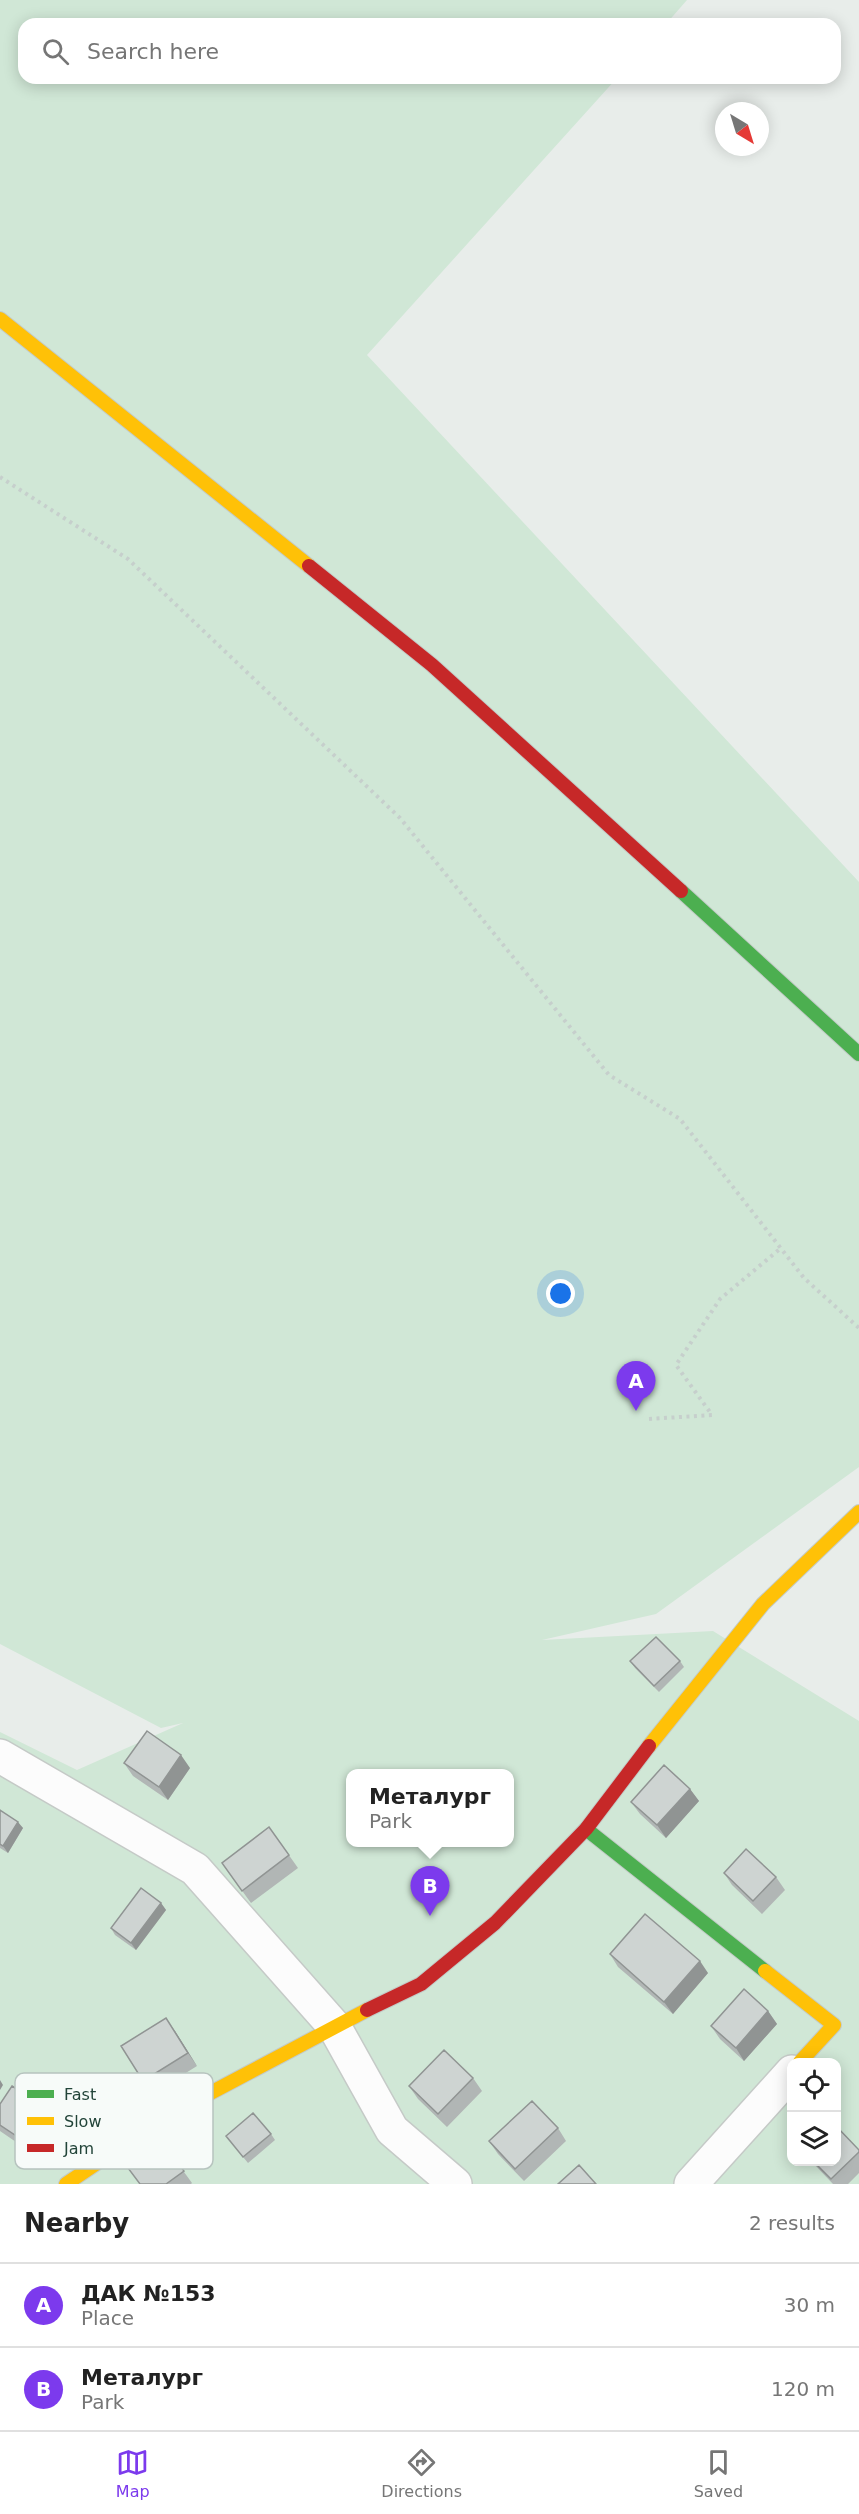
<!DOCTYPE html>
<meta charset="utf-8">
<style>
:root{--surface:#fff;--page:#f6f6f6;--text:#222;--muted:#767676;--line:#e0e0e0;--accent:#7c3aed}
body{margin:0;font-family:"DejaVu Sans",sans-serif;background:var(--page);color:var(--text)}
.controls{position:absolute;right:18px;bottom:18px;display:grid;overflow:hidden;border-radius:12px;box-shadow:0 3px 15px #0003}
.controls button{width:54px;height:54px;display:grid;place-items:center;padding:0;border:0;border-bottom:2px solid var(--line);background:var(--surface);color:var(--text);font:30px sans-serif}
.compass{position:absolute;left:715px;top:102px;width:54px;height:54px;border-radius:50%;background:var(--surface);box-shadow:0 3px 15px #0003;rotate:142deg}
.you{position:absolute;left:561px;top:1294px;width:21px;height:21px;margin:-15px;border:4px solid #fff;border-radius:50%;background:#1a73e8;box-shadow:0 0 0 9px #1a73e833}
.badge{display:grid;place-items:center;width:39px;height:39px;border-radius:50%;background:var(--accent);color:#fff;font-size:20px;font-weight:700}
.pin{position:absolute;translate:-50% -50px;filter:drop-shadow(0 2px 3px #0008)}
.pin::after{content:'';position:absolute;top:32px;width:21px;height:18px;background:inherit;clip-path:polygon(0 0,100% 0,50% 100%)}
.popup{position:absolute;left:346px;top:1769px;width:168px;height:78px;box-sizing:border-box;display:grid;place-content:center;border-radius:12px;background:var(--surface);filter:drop-shadow(0 2px 4px #0005);font-size:20px;white-space:nowrap;color:var(--muted)}
.popup b{font-size:22px;color:var(--text)}
.popup::after{content:'';position:absolute;left:50%;top:100%;margin-left:-12px;border:12px solid transparent;border-top-color:var(--surface)}
.list{margin:0;padding:0;list-style:none}
h2{display:flex;justify-content:space-between;align-items:center;height:78px;margin:0;padding:0 24px;font-size:26px}
h2 small{font-size:20px;font-weight:400;color:var(--muted)}
.list li{display:grid;grid-template-columns:39px 1fr auto;gap:18px;align-items:center;box-sizing:border-box;height:84px;padding:0 24px;border-top:2px solid var(--line)}
.list b{display:block;font-size:22px;white-space:nowrap}
.list p{margin:0;font-size:20px;white-space:nowrap;color:var(--muted)}
.list em{font-size:20px;font-style:normal;color:var(--muted)}
.icon{flex:none;width:33px;height:33px;fill:none;stroke:currentColor;stroke-width:2;stroke-linecap:round;stroke-linejoin:round}
.map{position:relative;flex:none;width:859px;height:2184px;overflow:hidden}
.search{position:absolute;background:var(--surface);box-shadow:0 3px 15px #0003;left:18px;right:18px;top:18px;height:66px;display:flex;align-items:center;gap:15px;box-sizing:border-box;padding:0 21px;border-radius:18px;color:var(--muted);font-size:22px}
.sheet{height:246px;background:var(--surface)}
nav{display:flex;justify-content:space-around;align-items:center;box-sizing:border-box;height:84px;border-top:2px solid var(--line);background:var(--surface);font-size:16px;color:var(--muted)}
nav a{display:grid;justify-items:center;gap:3px}
nav .on{color:var(--accent)}
.map>svg:first-child{display:block}
</style>
<div class="map">
<svg width="859" height="2184" viewBox="0 0 859 2184">
<rect width="100%" height="100%" fill="#e8edea"/>
<path fill="#d0e7d6" fill-rule="evenodd" d="M0,0H687L666,24H24V78H617L367,355L859,882V1467L656,1614L542,1640L713,1631L859,1721V2184H0V1732L77,1770L183,1723L161,1728L0,1644ZM350,1774H510V1842H350ZM792,2062H836V2162H792Z"/>
<g fill="none" stroke-linecap="round" stroke-linejoin="round">
<defs>
<path id="street" d="M0,1756L195,1869L334,2026L392,2130L455,2184
M691,2184L792,2072"/>
<path id="fast" d="M681,891L859,1054
M586,1829L765,1971"/>
<path id="slow" d="M0,319L309,566
M649,1746L763,1604L859,1512
M765,1971L834,2025L800,2062
M66,2184L165,2117L367,2010"/>
<path id="jam" d="M309,566L432,665L681,891
M367,2010L421,1984L495,1923L586,1829L649,1746"/>
</defs>
<use href="#street" stroke="#c5cac7" stroke-width="36"/>
<use href="#fast" stroke="#c3cbc7" stroke-width="16"/>
<use href="#slow" stroke="#c3cbc7" stroke-width="16"/>
<use href="#jam" stroke="#c3cbc7" stroke-width="16"/>
<path stroke="#c6cfcc" stroke-width="4" stroke-dasharray="3 4.5" stroke-linecap="butt" d="M0,477L128,559L400,818L609,1075L680,1119L804,1278L859,1328
M649,1419L712,1415L676,1365L720,1299L781,1248"/>
<use href="#street" stroke="#fcfcfc" stroke-width="33"/>
<use href="#fast" stroke="#4caf50" stroke-width="14"/>
<use href="#slow" stroke="#ffc107" stroke-width="14"/>
<use href="#jam" stroke="#c62828" stroke-width="14"/>
</g>
<path fill="#b1b6b5" d="M630,1661H680L684,1667L659,1692L635,1668Z
M124,1763L190,1768L168,1800L133,1776Z
M690,1789L699,1801L666,1838L640,1814L631,1802Z
M0,1810L23,1828L8,1853L0,1848Z
M269,1827L298,1868L251,1903L222,1863Z
M724,1873L776,1877L785,1890L762,1914L732,1885Z
M161,1903L166,1910L136,1950L115,1935L111,1928Z
M610,1954L708,1973L673,2014L618,1967Z
M768,2011L777,2024L744,2061L720,2039L711,2026Z
M175,2031L197,2066L152,2094L143,2081Z
M473,2078L482,2091L447,2127L418,2099L409,2086Z
M0,2104L49,2110L57,2123L35,2155L0,2131Z
M558,2128L566,2141L524,2181L498,2154L489,2141Z
M271,2134L275,2140L248,2163L226,2136Z
M160,2139L192,2183L191,2184H140Z
M859,2150V2173L848,2184H833L812,2162H837Z"/>
<path fill="#909493" d="M181,1755L190,1768L168,1800L159,1787Z
M690,1789L699,1801L666,1838L657,1825Z
M18,1822L23,1828L8,1853L3,1846Z
M161,1903L166,1910L136,1950L131,1943Z
M700,1961L708,1973L673,2014L664,2002Z
M768,2011L777,2024L744,2061L736,2048Z
M166,2018L175,2031L197,2066L188,2053Z
M0,2080L3,2085L0,2090Z
M49,2110L57,2123L35,2155L27,2143Z"/>
<path fill="#ced4d2" stroke="#909493" stroke-width="1.5" d="M656,1637L680,1661L654,1686L630,1661Z
M147,1731L181,1755L159,1787L124,1763Z
M664,1765L690,1789L657,1825L631,1802Z
M0,1810L18,1822L3,1846L0,1844Z
M269,1827L289,1855L242,1891L222,1863Z
M746,1849L776,1877L753,1901L724,1873Z
M141,1888L161,1903L131,1943L111,1928Z
M645,1914L700,1961L664,2002L610,1954Z
M744,1989L768,2011L736,2048L711,2026Z
M166,2018L188,2053L143,2081L121,2046Z
M444,2050L473,2078L438,2114L409,2086Z
M12,2086L49,2110L27,2143L0,2125V2104Z
M532,2101L558,2128L515,2169L489,2141Z
M253,2113L271,2134L243,2157L226,2136Z
M837,2127L859,2150V2152L831,2179L814,2162H837Z
M160,2139L184,2171L166,2184H140L125,2164Z
M579,2165L596,2184H558Z"/>
<rect x="15" y="2073" width="198" height="96" rx="9" fill="#f7fbf9" stroke="#b7c4bf" stroke-width="1.5"/>
<rect x="27" y="2090" width="27" height="8" fill="#4caf50"/>
<rect x="27" y="2117" width="27" height="8" fill="#ffc107"/>
<rect x="27" y="2144" width="27" height="8" fill="#c62828"/>
<g font-size="16" fill="#224439">
<text x="64" y="2100">Fast</text>
<text x="64" y="2127">Slow</text>
<text x="64" y="2154">Jam</text>
</g>
</svg>
<div class="controls">
<button><svg class="icon" aria-label="locate" viewBox="0 0 24 24"><circle cx="12" cy="12" r="6"/><path d="M12 2v4M12 18v4M2 12h4M18 12h4"/></svg></button>
<button><svg class="icon" aria-label="layers" viewBox="0 0 24 24"><path d="M12 4l9 5-9 5-9-5zM3 14l9 5 9-5"/></svg></button>
</div>
<svg class="compass" viewBox="-18 -18 36 36"><path d="M0-13l5 13h-10z" fill="#e53935"/><path d="M0 13l5-13h-10z" fill="#767676"/></svg>
<div class="you"></div>
<div class="pin badge" style="left:636px;top:1411px">A</div>
<div class="pin badge" style="left:430px;top:1916px">B</div>
<div class="popup"><b>Металург</b>Park</div>
<div class="search"><svg class="icon" aria-label="search" viewBox="0 0 24 24"><circle cx="10" cy="10" r="6"/><path d="M15 15l6 6"/></svg>Search here</div>
</div>
<section class="sheet">
<h2>Nearby<small>2 results</small></h2>
<ul class="list">
<li><span class="badge">A</span><div><b>ДАК №153</b><p>Place</p></div><em>30 m</em></li>
<li><span class="badge">B</span><div><b>Металург</b><p>Park</p></div><em>120 m</em></li>
</ul>
</section>
<nav>
<a class="on"><svg class="icon" aria-label="map" viewBox="0 0 24 24"><path d="M3 6l6-2 6 2 6-2v14l-6 2-6-2-6 2zM9 4v14M15 6v14"/></svg>Map</a>
<a><svg class="icon" aria-label="directions" viewBox="0 0 24 24"><path d="M12 3l9 9-9 9-9-9zM9 14v-3h6M13 9l2 2-2 2"/></svg>Directions</a>
<a><svg class="icon" aria-label="saved" viewBox="0 0 24 24"><path d="M7 4h10v16l-5-4-5 4z"/></svg>Saved</a>
</nav>
